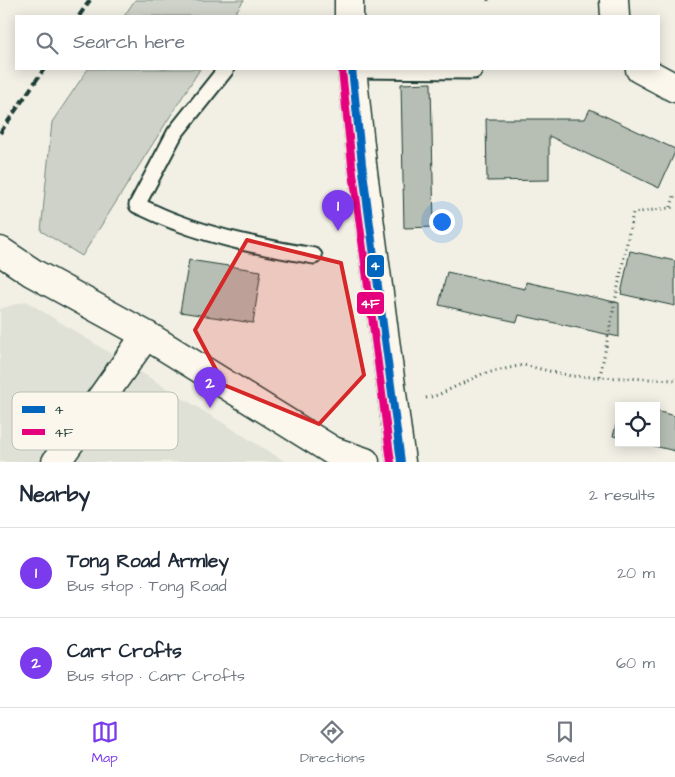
<!DOCTYPE html>
<meta charset="utf-8">
<style>
:root{--surface:#fff;--page:#f2f2f3;--text:#1f2937;--muted:#747a83;--line:#e0e1e3;--accent:#7c3aed}
body{margin:0;font-family:"Architects Daughter",sans-serif;background:var(--page);color:var(--text)}
.controls{position:absolute;right:15px;bottom:15px;display:grid;overflow:hidden;border-radius:0px;box-shadow:0 2px 12px #0003}
.controls button{width:45px;height:45px;display:grid;place-items:center;padding:0;border:0;border-bottom:1px solid var(--line);background:var(--surface);color:var(--text);font:25px sans-serif}
.you{position:absolute;left:441px;top:221px;width:18px;height:18px;margin:-12px;border:4px solid #fff;border-radius:50%;background:#1a73e8;box-shadow:0 0 0 8px #1a73e833}
.badge{display:grid;place-items:center;width:32px;height:32px;border-radius:50%;background:var(--accent);color:#fff;font-size:16px;font-weight:700}
.pin{position:absolute;translate:-50% -41px;filter:drop-shadow(0 1px 2px #0008)}
.pin::after{content:'';position:absolute;top:26px;width:18px;height:15px;background:inherit;clip-path:polygon(0 0,100% 0,50% 100%)}
.list{margin:0;padding:0;list-style:none}
h2{display:flex;justify-content:space-between;align-items:center;height:65px;margin:0;padding:0 20px;font-size:21px}
h2 small{font-size:16px;font-weight:400;color:var(--muted)}
.list li{display:grid;grid-template-columns:32px 1fr auto;gap:15px;align-items:center;box-sizing:border-box;height:90px;padding:0 20px;border-top:1px solid var(--line)}
.list b{display:block;font-size:19px;white-space:nowrap}
.list p{margin:0;font-size:16px;white-space:nowrap;color:var(--muted)}
.list em{font-size:16px;font-style:normal;color:var(--muted)}
.icon{flex:none;width:28px;height:28px;fill:none;stroke:currentColor;stroke-width:2;stroke-linecap:round;stroke-linejoin:round}
.map{position:relative;flex:none;width:675px;height:462px;overflow:hidden}
.search{position:absolute;background:var(--surface);box-shadow:0 2px 12px #0003;left:15px;right:15px;top:15px;height:55px;display:flex;align-items:center;gap:12px;box-sizing:border-box;padding:0 18px;border-radius:0px;color:var(--muted);font-size:19px}
.sheet{height:245px;background:var(--surface)}
nav{display:flex;justify-content:space-around;align-items:center;box-sizing:border-box;height:70px;border-top:1px solid var(--line);background:var(--surface);font-size:14px;color:var(--muted)}
nav a{display:grid;justify-items:center;gap:2px}
nav .on{color:var(--accent)}
.map>svg:first-child{display:block}
</style>
<div class="map">
<svg width="675" height="462" viewBox="0 0 675 462">
<rect width="100%" height="100%" fill="#f2f0e5"/>
<filter id="ink" filterUnits="userSpaceOnUse"><feTurbulence type="fractalNoise" baseFrequency=".02" numOctaves="2"/><feDisplacementMap in="SourceGraphic" scale="10" xChannelSelector="R" yChannelSelector="G"/><feConvolveMatrix kernelMatrix="1 2 1 2 8 2 1 2 1" color-interpolation-filters="sRGB"/></filter>
<g filter="url(#ink)">
<path fill="#e0e1d6" d="M26,301L286,462H0V309Z"/>
<path fill="#cfd2c8" stroke="#77887e" d="M135,0H244L233,16H124Z
M88,69H200L82,256L41,231L52,122Z"/>
<path fill="#b7beb3" stroke="#1f3d34" d="M431,83L434,227L404,228L401,84Z
M590,109L675,149V152L659,188L549,136V180L487,181L486,119H585Z
M630,251L675,261V306L621,294Z
M189,260L261,271L253,323L180,312Z
M447,272L525,289L526,282L619,303V337L519,315L517,322L439,305Z
M656,411L675,416V451L642,443H656Z
M619,414V437L613,436Z"/>
<g fill="none" stroke-linecap="round" stroke-linejoin="round">
<defs>
<path id="lane" d="M226,69L175,133L137,205C150,211 162,217 176,222C220,239 267,248 314,256
M352,70L474,71"/>
<path id="street" d="M614,0L615,16
M640,69L675,88
M0,251L33,273L146,335L333,451L365,462
M56,462L146,335"/>
<path id="secondary" d="M349,16V0
M352,69L362,164L401,462"/>
</defs>
<use href="#lane" stroke="#1f3d34" stroke-width="19"/>
<use href="#street" stroke="#1f3d34" stroke-width="31"/>
<use href="#secondary" stroke="#1f3d34" stroke-width="31"/>
<path stroke="#1f3d34" stroke-width="3" stroke-dasharray="1 4" stroke-linecap="butt" d="M488,0V4
M671,207L675,193
M600,376L633,213L675,207
M426,398L438,395L482,374L523,365L571,376L675,380"/>
<use href="#lane" stroke="#fbf7ec" stroke-width="15"/>
<use href="#street" stroke="#fbf7ec" stroke-width="28"/>
<use href="#secondary" stroke="#fbf7ec" stroke-width="28"/>
<path stroke="#1f3d34" stroke-width="4" stroke-dasharray="8 4" stroke-linecap="butt" d="M79,16L90,0
M0,133L44,69"/>
<defs>
<path id="bus-1" d="M352,69L362,164L401,462"/>
<path id="bus-2" d="M342,70L352,165L391,462"/>
</defs>
<use href="#bus-1" stroke="#fbf7ec" stroke-width="11"/>
<use href="#bus-2" stroke="#fbf7ec" stroke-width="11"/>
<use href="#bus-1" stroke="#0065bd" stroke-width="8"/>
<use href="#bus-2" stroke="#e5007d" stroke-width="8"/>
</g>
</g>
<path fill="#d62828" fill-opacity="0.2" stroke="#d62828" stroke-width="4" stroke-linejoin="round" d="M247,240L341,263L364,375L319,424L224,385L195,330Z"/>
<rect x="12" y="392" width="166" height="58" rx="8" fill="#fbf7ec" stroke="#b9bfb5" stroke-width="1"/>
<rect x="22" y="406" width="23" height="7" fill="#0065bd"/>
<rect x="22" y="429" width="23" height="6" fill="#e5007d"/>
<g font-size="14" fill="#1f3d34">
<text x="54" y="414">4</text>
<text x="54" y="437">4F</text>
</g>
<g stroke="#fbf7ec" stroke-width="2">
<rect x="366" y="254" width="19" height="24" rx="5" fill="#0065bd"/>
<rect x="356" y="291" width="29" height="24" rx="5" fill="#e5007d"/>
</g>
<g font-size="14" text-anchor="middle" font-weight="bold" fill="#fff">
<text x="375" y="270">4</text>
<text x="370" y="308">4F</text>
</g>
</svg>
<div class="controls">
<button><svg class="icon" aria-label="locate" viewBox="0 0 24 24"><circle cx="12" cy="12" r="6"/><path d="M12 2v4M12 18v4M2 12h4M18 12h4"/></svg></button>
</div>
<div class="you"></div>
<div class="pin badge" style="left:338px;top:231px">1</div>
<div class="pin badge" style="left:210px;top:408px">2</div>
<div class="search"><svg class="icon" aria-label="search" viewBox="0 0 24 24"><circle cx="10" cy="10" r="6"/><path d="M15 15l6 6"/></svg>Search here</div>
</div>
<section class="sheet">
<h2>Nearby<small>2 results</small></h2>
<ul class="list">
<li><span class="badge">1</span><div><b>Tong Road Armley</b><p>Bus stop · Tong Road</p></div><em>20 m</em></li>
<li><span class="badge">2</span><div><b>Carr Crofts</b><p>Bus stop · Carr Crofts</p></div><em>60 m</em></li>
</ul>
</section>
<nav>
<a class="on"><svg class="icon" aria-label="map" viewBox="0 0 24 24"><path d="M3 6l6-2 6 2 6-2v14l-6 2-6-2-6 2zM9 4v14M15 6v14"/></svg>Map</a>
<a><svg class="icon" aria-label="directions" viewBox="0 0 24 24"><path d="M12 3l9 9-9 9-9-9zM9 14v-3h6M13 9l2 2-2 2"/></svg>Directions</a>
<a><svg class="icon" aria-label="saved" viewBox="0 0 24 24"><path d="M7 4h10v16l-5-4-5 4z"/></svg>Saved</a>
</nav>
